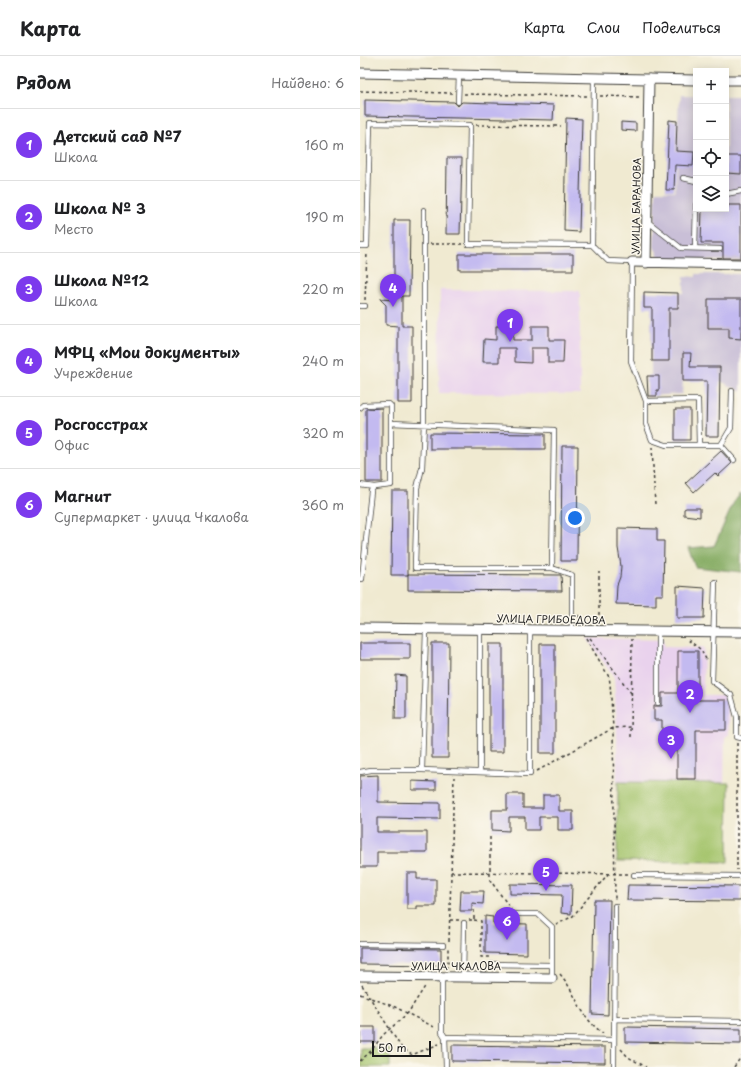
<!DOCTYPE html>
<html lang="ru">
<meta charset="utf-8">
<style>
:root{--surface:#fff;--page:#f2f2f2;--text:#202124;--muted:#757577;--line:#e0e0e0;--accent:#7c3aed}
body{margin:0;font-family:"Playpen Sans",sans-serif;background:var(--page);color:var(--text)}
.controls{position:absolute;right:12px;top:12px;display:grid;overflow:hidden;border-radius:0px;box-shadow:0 2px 10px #0003}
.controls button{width:36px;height:36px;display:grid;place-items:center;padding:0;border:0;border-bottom:1px solid var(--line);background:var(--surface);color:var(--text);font:20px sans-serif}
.scale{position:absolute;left:12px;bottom:10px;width:59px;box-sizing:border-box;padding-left:4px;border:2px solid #1c1c1c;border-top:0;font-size:11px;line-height:14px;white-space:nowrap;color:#1c1c1c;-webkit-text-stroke:3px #fbf7ec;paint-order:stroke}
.you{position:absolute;left:215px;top:462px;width:14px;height:14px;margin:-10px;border:3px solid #fff;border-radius:50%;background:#1a73e8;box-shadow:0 0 0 6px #1a73e833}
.badge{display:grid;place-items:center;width:26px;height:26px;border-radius:50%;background:var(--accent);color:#fff;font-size:13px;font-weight:700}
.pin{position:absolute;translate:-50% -33px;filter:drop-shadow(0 1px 2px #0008)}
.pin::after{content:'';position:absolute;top:21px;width:14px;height:12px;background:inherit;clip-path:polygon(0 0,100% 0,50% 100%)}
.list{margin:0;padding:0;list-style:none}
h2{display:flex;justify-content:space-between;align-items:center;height:52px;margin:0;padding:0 16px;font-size:17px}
h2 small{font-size:13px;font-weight:400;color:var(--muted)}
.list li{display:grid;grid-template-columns:26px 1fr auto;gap:12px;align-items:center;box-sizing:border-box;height:72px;padding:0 16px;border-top:1px solid var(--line)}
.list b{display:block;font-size:15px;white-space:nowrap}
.list p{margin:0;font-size:13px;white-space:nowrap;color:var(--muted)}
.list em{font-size:13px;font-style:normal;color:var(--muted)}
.icon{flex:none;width:22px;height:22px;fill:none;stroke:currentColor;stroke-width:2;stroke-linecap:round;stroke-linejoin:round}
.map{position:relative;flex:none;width:381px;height:1011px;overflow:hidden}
header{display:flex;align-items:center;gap:24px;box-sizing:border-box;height:56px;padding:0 20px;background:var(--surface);border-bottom:1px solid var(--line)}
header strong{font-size:19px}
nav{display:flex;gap:22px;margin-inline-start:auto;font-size:14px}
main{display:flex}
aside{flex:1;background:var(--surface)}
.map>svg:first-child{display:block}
</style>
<header>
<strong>Карта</strong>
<nav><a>Карта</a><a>Слои</a><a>Поделиться</a></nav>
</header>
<main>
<aside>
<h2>Рядом<small>Найдено: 6</small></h2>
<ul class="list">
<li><span class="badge">1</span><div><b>Детский сад №7</b><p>Школа</p></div><em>160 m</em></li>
<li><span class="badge">2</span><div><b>Школа № 3</b><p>Место</p></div><em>190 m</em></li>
<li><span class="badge">3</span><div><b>Школа №12</b><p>Школа</p></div><em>220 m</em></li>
<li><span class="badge">4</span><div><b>МФЦ «Мои документы»</b><p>Учреждение</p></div><em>240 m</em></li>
<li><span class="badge">5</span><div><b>Росгосстрах</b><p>Офис</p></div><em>320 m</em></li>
<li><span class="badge">6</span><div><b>Магнит</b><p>Супермаркет · улица Чкалова</p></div><em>360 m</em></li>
</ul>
</aside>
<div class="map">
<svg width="381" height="1011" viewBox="0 0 381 1011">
<rect width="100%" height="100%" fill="#fbf7ec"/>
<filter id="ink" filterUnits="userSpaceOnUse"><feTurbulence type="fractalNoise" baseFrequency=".025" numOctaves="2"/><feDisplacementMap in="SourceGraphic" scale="8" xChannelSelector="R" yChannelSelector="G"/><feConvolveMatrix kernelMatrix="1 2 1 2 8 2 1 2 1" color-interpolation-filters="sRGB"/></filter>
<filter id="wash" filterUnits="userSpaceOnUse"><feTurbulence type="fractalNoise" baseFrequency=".012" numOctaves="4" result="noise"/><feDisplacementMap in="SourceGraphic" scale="16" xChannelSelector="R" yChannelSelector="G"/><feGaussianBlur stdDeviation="0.9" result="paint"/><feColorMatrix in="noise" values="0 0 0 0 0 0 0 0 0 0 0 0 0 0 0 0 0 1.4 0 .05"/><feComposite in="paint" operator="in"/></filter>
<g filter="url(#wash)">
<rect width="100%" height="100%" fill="#f0ead1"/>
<path fill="#e9d2ed" d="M80,234L220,235V338L79,337Z
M227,582L303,584L304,591L344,592L343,639H366L368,644L369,679L365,680L364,727H369L368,806L257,805V672L254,622Z"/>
<path fill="#c9bfd7" d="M319,39H336V153H366V39H381V205L301,204L294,191L296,135H315Z
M336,218H381V335L360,325H323L322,338L287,340V320L291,319V252H284V236L324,237V220L336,221Z"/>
<path fill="#a4c46c" stroke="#607044" d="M258,726L369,727L368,806L257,805Z
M1,992H30V1011H1Z"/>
<path fill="#83aa60" stroke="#50633e" d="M381,437V516L335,511L328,492L354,490L374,446Z"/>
<g id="blocks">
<path fill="#c3baf0" d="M5,44L94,46L98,50L102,46L194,49L193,64L5,60Z
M206,62L222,63L219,176L204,175Z
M309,64L317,65L316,95L334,96L333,110L315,109L314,134H306Z
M261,66L276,67V75L261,74Z
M366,100H381V118L366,117Z
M87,102H102L100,178H86Z
M368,149H381V202H363V187H341L342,153H366L368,152Z
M34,164H50L49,240H42V270H52V347H38V270L26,269V249L20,243L34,244Z
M99,198H213V214H99Z
M284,236L318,237V252H309V305H292V252H284Z
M348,243H381V283L369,282V272H348Z
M136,270H153V284H172V270H189V284H204L203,307H188V292H171V307L155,306V292H139V306H123L124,283L136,284Z
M323,297H331L330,311H360L359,380H346L347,325H323Z
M287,320H299V334H297V340H288Z
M22,352V426H6V353Z
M315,353H330V384H315Z
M70,377L185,378V393H70Z
M202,390H218L217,505H201Z
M361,395L372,407L358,420L355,417L334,436L326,427Z
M32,435H48V519H31Z
M326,452H340V461L324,459V453Z
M258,472L297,473V485H304L303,539H296V549L256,548L257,529L260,521L261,510L258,492Z
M48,518L201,519L202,535L48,534Z
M317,530L345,532L344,562H317Z
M0,587H50V603H0Z
M72,587H89L88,702H72Z
M129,588H143V696H129Z
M180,588H195V697H180Z
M318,595H338V644H366V674H336V723H317V679H302V664H294V650H302V637H318Z
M36,619L46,620V663H35Z
M18,719V746L80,747V763L17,762V776H67V796H17V811H0V720Z
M52,725L76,726V734H52Z
M147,738H163V752H183V739H199V755H213V774H198V761H179V774H165V761H149V775L132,774V754H147Z
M47,817H57V823H76V850H57V853H47Z
M150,828L212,829L211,858L201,857L202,839L150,838Z
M268,829L381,830L380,845L267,844Z
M101,835H124L123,848L112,847V855H100Z
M234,844H250L248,959L232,958Z
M125,860L133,861V867L167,868V898L125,897Z
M0,892L81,893V909L0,908Z
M0,971H15V986H0Z
M265,971L381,973V988L265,986Z
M92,989L245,991V1007L92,1005Z"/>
</g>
</g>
<g filter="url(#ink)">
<use href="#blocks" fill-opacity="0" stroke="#3c3b37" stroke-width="1"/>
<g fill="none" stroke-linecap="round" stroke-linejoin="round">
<defs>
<path id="service" d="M98,46L99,19
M323,122L336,125
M366,138L381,135
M64,154V367L62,412L57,432L55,512H192L212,519V574
M287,165L321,192L360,193
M232,189L234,22
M0,190H7L10,67L110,69L108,188L232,189L248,205L272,206L271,305L286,345V368L292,384L306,389H361L371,372L372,335
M335,192L336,149
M0,250H5
M286,345L338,344L339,389
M0,352L3,349L29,348L31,350V429L14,431L11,435L2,523H0
M31,367L194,374L192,512
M361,389L374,404
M0,429L14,431
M355,526L352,625L371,639L377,661V681L381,682
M298,647V576
M62,714L66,573
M0,716L11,714H62L170,718V574
M120,716V573
M274,819L381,820
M139,858H178L192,871V922
M0,888L83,889
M132,908L192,909
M82,921V976L85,981L86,1011
M103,921L104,867
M254,963L381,965
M85,981L254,984
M254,1011L255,850"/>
<path id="minor" d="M0,17L336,24
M366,24H381
M272,206L381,208
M286,207L289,23
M0,572L381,576
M0,920L192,922"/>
</defs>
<use href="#service" stroke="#3c3b37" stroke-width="6"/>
<use href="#minor" stroke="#3c3b37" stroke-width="11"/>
<path stroke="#3c3b37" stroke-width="1.5" stroke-dasharray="3 3" stroke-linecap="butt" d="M0,35L92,37
M104,38L228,40
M240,40L280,41
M116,69L201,70
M70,188H102
M5,244L7,196
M292,391L295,449
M218,559L222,566
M239,565V516
M226,582L249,621L250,627L253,672L255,844
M230,582L271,637
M328,584L340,593L346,603
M271,681L272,583
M377,687V814
M177,715L253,672L271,671
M130,781V824L151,853
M91,816L268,818
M90,864H100
M109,864H114V851
M114,864L121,865V901H131
M196,869L213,860L248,818
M89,885L94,721
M86,913L88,908V891
M200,918C217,938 220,962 243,977
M2,929L41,991L52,999L79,988
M0,938L35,951L76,972
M261,993L268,1001L286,1011
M0,1005L11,995L23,979L48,957L66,929
M374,1011L381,1001"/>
<use href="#service" stroke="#fff" stroke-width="4.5"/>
<use href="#minor" stroke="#fff" stroke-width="9"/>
</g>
</g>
<g text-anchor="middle" stroke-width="3" stroke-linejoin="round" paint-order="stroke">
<g font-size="10" fill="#1c1c1c" stroke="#fbf7ec">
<text transform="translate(276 150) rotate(-89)" y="4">УЛИЦА БАРАНОВА</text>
<text transform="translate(191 563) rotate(1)" y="4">УЛИЦА ГРИБОЕДОВА</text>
<text x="96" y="914">УЛИЦА ЧКАЛОВА</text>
</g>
</g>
</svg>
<div class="controls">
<button>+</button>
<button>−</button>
<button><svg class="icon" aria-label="locate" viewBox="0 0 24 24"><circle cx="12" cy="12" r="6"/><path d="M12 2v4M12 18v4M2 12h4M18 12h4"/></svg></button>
<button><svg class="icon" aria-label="layers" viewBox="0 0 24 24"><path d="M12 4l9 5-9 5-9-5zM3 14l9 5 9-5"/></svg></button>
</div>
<div class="scale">50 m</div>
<div class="you"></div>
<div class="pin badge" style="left:150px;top:286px">1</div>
<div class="pin badge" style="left:330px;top:657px">2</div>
<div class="pin badge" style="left:311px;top:703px">3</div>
<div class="pin badge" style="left:33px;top:251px">4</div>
<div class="pin badge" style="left:186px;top:835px">5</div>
<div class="pin badge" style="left:147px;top:884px">6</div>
</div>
</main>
